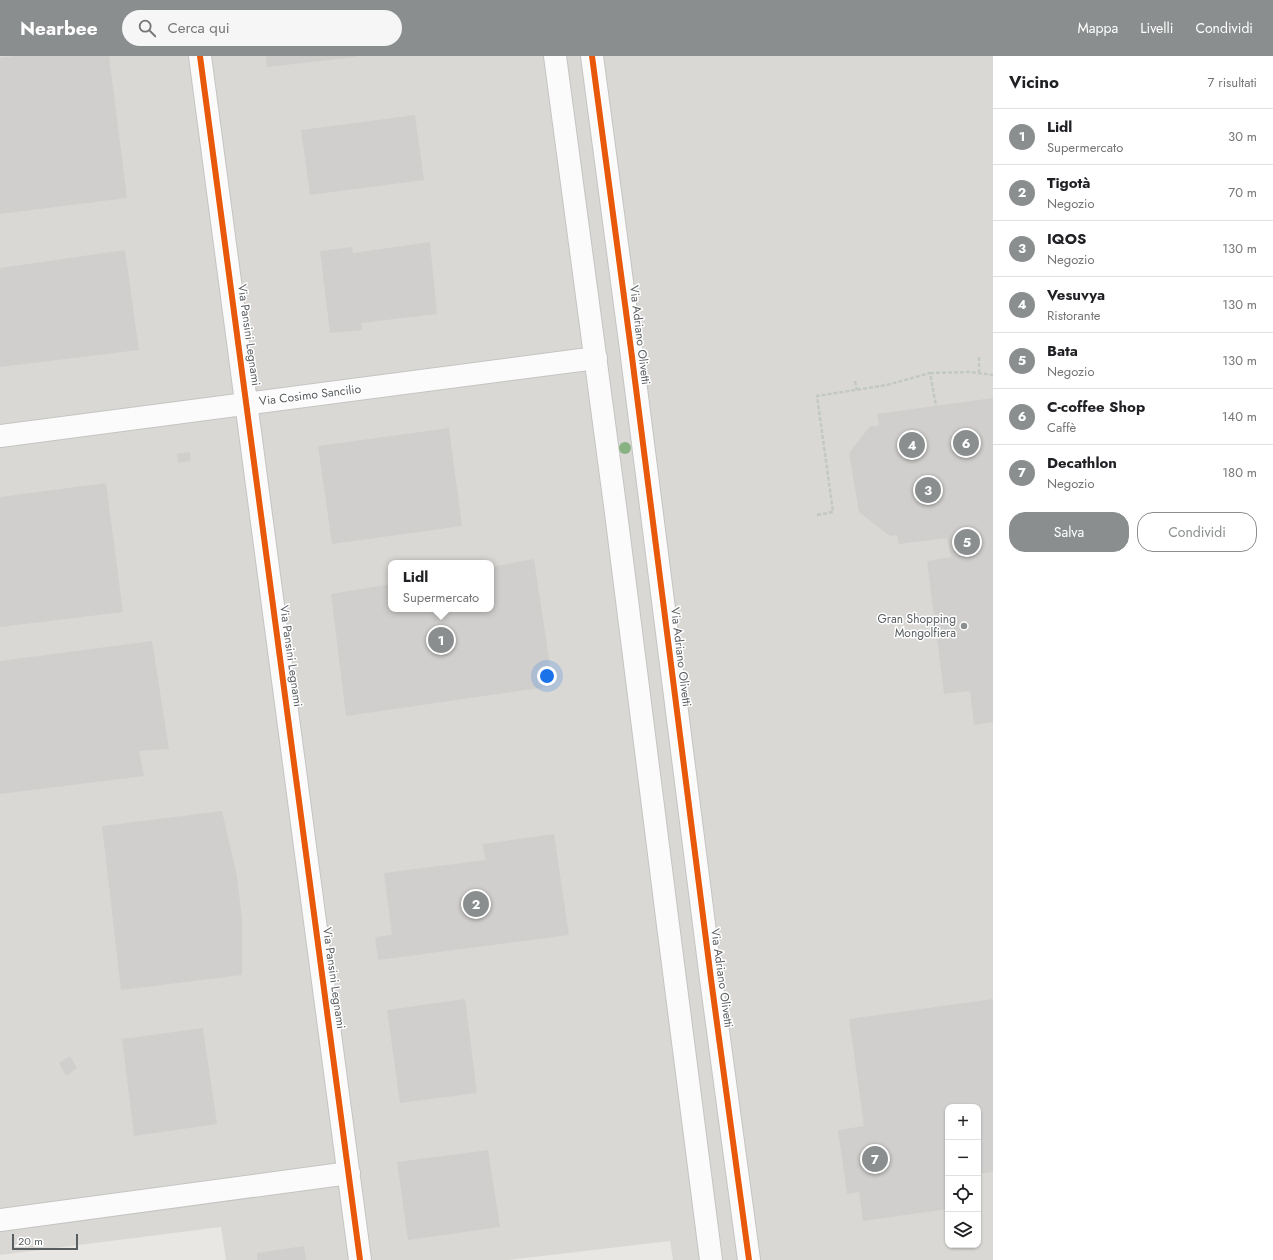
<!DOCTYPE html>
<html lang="it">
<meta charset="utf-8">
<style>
:root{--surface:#fff;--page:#f6f6f6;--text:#202124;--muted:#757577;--line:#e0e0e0;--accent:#8b8e8e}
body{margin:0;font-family:Jost,sans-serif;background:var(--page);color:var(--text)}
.controls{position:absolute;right:12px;bottom:12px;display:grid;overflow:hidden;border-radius:8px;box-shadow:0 1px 3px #0004}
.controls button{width:36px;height:36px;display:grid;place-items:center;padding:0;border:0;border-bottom:1px solid var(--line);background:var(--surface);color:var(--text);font:20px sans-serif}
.scale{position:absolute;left:12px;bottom:10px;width:66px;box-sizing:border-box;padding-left:4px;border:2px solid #595e61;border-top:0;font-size:11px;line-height:14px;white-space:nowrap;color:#595e61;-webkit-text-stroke:3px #fff;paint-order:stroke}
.you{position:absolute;left:547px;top:620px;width:14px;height:14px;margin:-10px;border:3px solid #fff;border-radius:50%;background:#1a73e8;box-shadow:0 0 0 6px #1a73e833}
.badge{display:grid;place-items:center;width:26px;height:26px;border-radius:50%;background:var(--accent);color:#fff;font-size:13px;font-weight:700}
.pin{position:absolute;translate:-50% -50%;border:2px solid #fff;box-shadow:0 1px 4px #0006}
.popup{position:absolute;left:388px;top:504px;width:106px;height:52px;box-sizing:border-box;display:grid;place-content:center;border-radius:8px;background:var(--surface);filter:drop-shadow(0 1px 3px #0005);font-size:13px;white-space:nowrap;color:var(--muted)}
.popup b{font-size:15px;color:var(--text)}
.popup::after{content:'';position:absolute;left:50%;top:100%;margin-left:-8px;border:8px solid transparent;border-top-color:var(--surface)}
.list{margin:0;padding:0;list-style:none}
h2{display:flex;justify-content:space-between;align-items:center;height:52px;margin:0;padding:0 16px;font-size:17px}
h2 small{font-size:13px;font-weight:400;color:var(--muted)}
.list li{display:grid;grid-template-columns:26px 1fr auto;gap:12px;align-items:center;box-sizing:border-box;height:56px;padding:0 16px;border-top:1px solid var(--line)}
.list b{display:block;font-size:15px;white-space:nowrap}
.list p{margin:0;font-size:13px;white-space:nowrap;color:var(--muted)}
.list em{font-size:13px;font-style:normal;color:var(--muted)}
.actions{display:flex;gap:8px;padding:12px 16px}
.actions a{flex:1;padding:9px 0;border:1px solid var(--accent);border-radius:16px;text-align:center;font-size:14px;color:var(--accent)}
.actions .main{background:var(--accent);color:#fff}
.icon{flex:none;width:22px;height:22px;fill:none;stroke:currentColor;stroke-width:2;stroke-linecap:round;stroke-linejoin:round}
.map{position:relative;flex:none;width:993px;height:1204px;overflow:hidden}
header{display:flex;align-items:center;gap:24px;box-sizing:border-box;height:56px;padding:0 20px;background:var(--accent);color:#fff}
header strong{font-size:19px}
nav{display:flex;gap:22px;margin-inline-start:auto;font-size:14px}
.search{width:280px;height:36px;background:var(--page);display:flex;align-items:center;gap:10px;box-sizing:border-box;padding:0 14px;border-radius:22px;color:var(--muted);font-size:15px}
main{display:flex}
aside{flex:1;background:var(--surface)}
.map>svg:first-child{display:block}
</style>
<header>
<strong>Nearbee</strong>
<div class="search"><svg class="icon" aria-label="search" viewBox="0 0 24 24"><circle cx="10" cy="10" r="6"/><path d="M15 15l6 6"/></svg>Cerca qui</div>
<nav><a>Mappa</a><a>Livelli</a><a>Condividi</a></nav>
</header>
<main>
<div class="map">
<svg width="993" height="1204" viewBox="0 0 993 1204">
<rect width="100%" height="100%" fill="#e9e7e3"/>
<path fill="#dad8d4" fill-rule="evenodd" d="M0,0H993V1204H673L670,1185L507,1204H226L221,1171L0,1199ZM391,507H491V553H391ZM948,1051H978V1189H948Z"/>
<path fill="#d1cfcd" d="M15,0H109L127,142L0,158V2Z
M266,0H356V1L267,11Z
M415,59L424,124L310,139L301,74Z
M430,186L437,258L361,267L362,274L330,277L320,195L352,191L353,197Z
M125,194L139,294L0,311V212Z
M993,342V666L974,669L970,635L944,638L927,505L951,501L947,482L899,488L897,479L890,480L859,456L849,397L870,370H879L877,358Z
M449,372L462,470L332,488L318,390Z
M190,396L191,405L178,407L177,398Z
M106,427L123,556L0,571V441Z
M534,503L553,630L346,660L331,538L391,528V553H491V511Z
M152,585L169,693L139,695L144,720L0,738V605Z
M222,755L237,820L242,864V919L121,934L102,770Z
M554,778L569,879L378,904L375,881L392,879L384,817L485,804L483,788Z
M465,943L477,1037L400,1047L387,954Z
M993,943V1116L978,1118V1051H948V1123H946L948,1134V1153L863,1165L859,1136L847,1138L838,1074L864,1070L849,963Z
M203,972L217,1068L134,1080L122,983Z
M70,1000L77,1012L66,1020L59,1007Z
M488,1094L500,1171L408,1184L397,1106Z
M304,1190L306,1204H257V1197Z"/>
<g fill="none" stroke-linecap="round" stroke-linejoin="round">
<defs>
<path id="minor" d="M200,0L360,1204
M555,0L616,457L668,869L711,1204
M592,0L632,301L711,923L749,1204
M0,380L596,302
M0,1164L349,1117"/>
</defs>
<use href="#minor" stroke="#c4c4c3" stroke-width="24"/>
<path stroke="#c2c8c4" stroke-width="2.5" stroke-dasharray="4 2" stroke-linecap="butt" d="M930,317L970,316L993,319
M979,317V300
M855,325L857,334
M817,459L833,456L817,340L887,329L930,317L936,350"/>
<use href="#minor" stroke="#fcfbfb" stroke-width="22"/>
<defs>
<path id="cycleway" d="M200,0L360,1204
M592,0L632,301L711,923L749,1204"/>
</defs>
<use href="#cycleway" stroke="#fff" stroke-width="8"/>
<use href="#cycleway" stroke="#e8590c" stroke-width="6"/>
</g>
<circle fill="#89b282" cx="625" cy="392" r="6"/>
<circle fill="#8b8e8e" stroke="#fff" stroke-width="1.5" cx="964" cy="570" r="4"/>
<g text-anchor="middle" stroke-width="3" stroke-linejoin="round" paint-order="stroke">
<g font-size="12" fill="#595e61" stroke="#fff">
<text transform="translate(249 279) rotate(82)" y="4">Via Pansini Legnami</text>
<text transform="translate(640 279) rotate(83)" y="4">Via Adriano Olivetti</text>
<text transform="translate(310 339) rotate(-7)" y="4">Via Cosimo Sancilio</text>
<text transform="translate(291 600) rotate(82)" y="4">Via Pansini Legnami</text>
<text transform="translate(681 601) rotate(83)" y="4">Via Adriano Olivetti</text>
<text transform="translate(334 922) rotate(82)" y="4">Via Pansini Legnami</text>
<text transform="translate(722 922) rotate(82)" y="4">Via Adriano Olivetti</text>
</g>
<g font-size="12" fill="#595e61" stroke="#fff" text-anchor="end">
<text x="956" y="567">Gran Shopping<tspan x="956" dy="14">Mongolfiera</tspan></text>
</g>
</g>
</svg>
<div class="controls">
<button>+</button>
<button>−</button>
<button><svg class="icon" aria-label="locate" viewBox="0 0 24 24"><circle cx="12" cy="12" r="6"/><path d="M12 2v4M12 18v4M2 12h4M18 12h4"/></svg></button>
<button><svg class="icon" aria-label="layers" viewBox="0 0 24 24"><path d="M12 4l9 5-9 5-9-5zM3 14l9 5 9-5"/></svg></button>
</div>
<div class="scale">20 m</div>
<div class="you"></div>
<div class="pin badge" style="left:441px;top:584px">1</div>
<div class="popup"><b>Lidl</b>Supermercato</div>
<div class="pin badge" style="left:476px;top:848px">2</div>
<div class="pin badge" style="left:928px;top:434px">3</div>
<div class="pin badge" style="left:912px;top:389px">4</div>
<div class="pin badge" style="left:967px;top:486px">5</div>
<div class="pin badge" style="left:966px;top:387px">6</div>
<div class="pin badge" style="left:875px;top:1103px">7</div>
</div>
<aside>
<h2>Vicino<small>7 risultati</small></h2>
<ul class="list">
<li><span class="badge">1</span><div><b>Lidl</b><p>Supermercato</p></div><em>30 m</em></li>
<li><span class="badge">2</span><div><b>Tigotà</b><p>Negozio</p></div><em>70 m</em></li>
<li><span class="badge">3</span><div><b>IQOS</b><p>Negozio</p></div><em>130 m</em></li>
<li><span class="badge">4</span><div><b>Vesuvya</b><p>Ristorante</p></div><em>130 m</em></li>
<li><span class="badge">5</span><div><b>Bata</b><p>Negozio</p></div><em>130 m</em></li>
<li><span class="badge">6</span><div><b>C-coffee Shop</b><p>Caffè</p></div><em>140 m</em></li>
<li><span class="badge">7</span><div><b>Decathlon</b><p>Negozio</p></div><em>180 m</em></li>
</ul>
<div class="actions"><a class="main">Salva</a><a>Condividi</a></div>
</aside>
</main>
